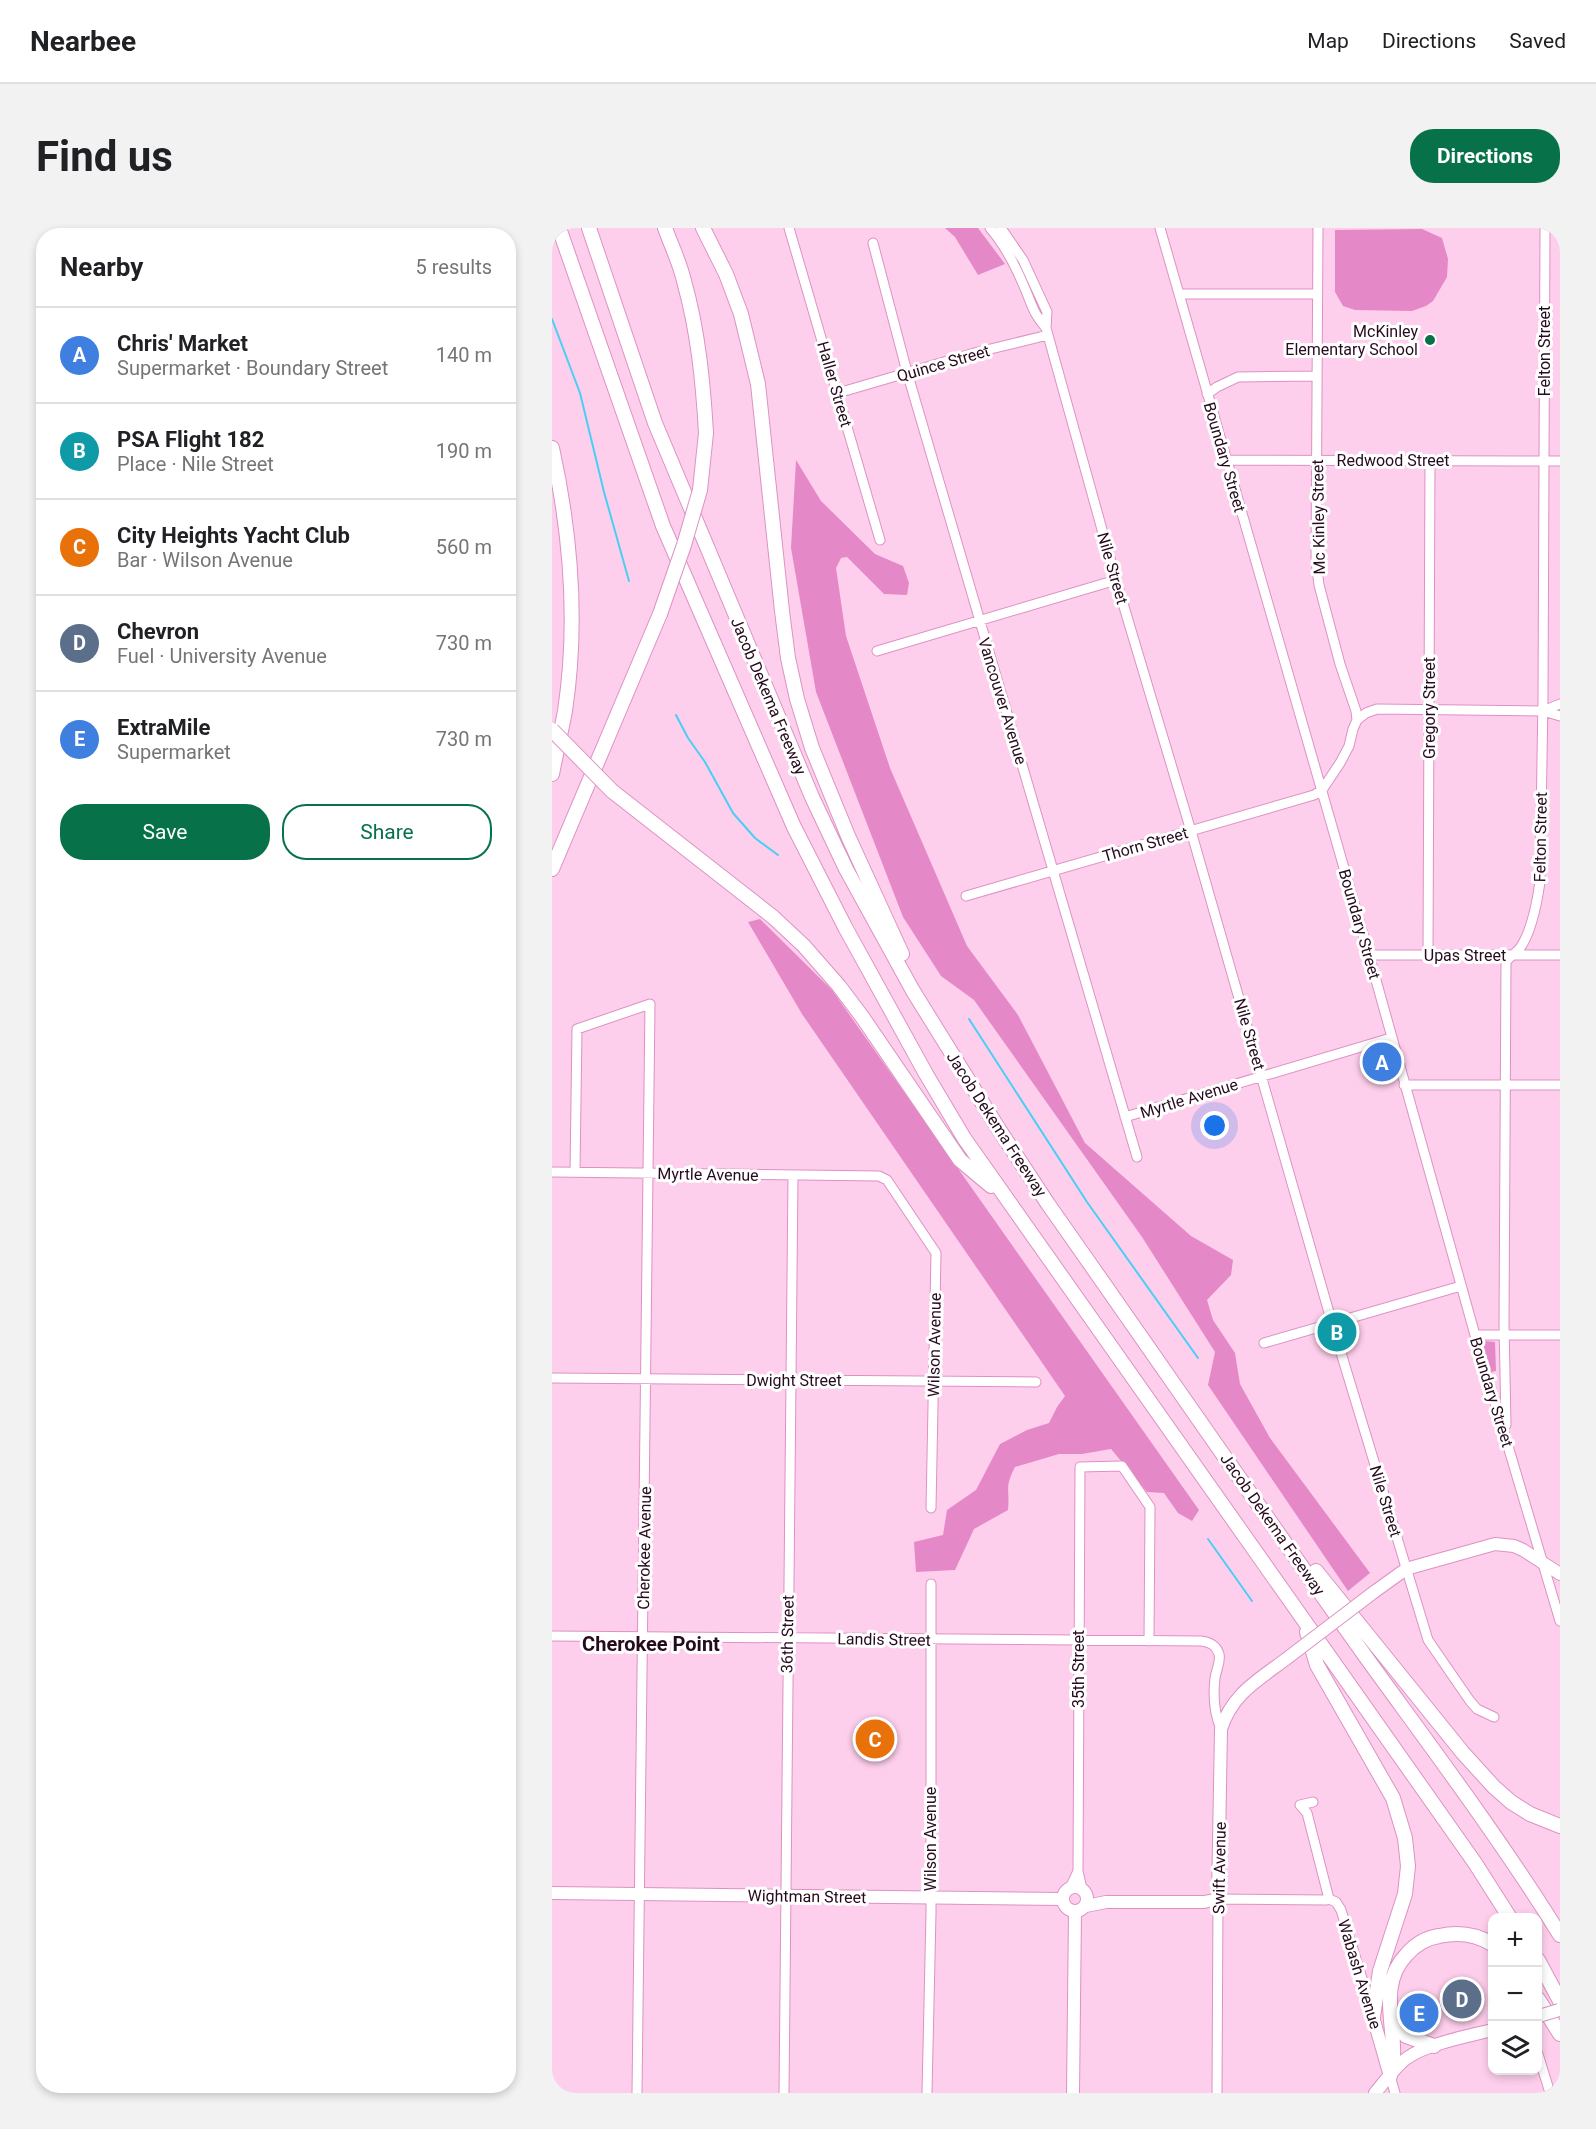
<!DOCTYPE html>
<meta charset="utf-8">
<style>
:root{--surface:#fff;--page:#f2f2f2;--text:#202124;--muted:#757577;--line:#e0e0e0;--accent:#07724a}
body{margin:0;font-family:Roboto,sans-serif;background:var(--page);color:var(--text)}
.controls{position:absolute;right:18px;bottom:18px;display:grid;overflow:hidden;border-radius:12px;box-shadow:0 3px 9px #0003}
.controls button{width:54px;height:54px;display:grid;place-items:center;padding:0;border:0;border-bottom:2px solid var(--line);background:var(--surface);color:var(--text);font:30px sans-serif}
.you{position:absolute;left:663px;top:898px;width:21px;height:21px;margin:-15px;border:4px solid #fff;border-radius:50%;background:#1a73e8;box-shadow:0 0 0 9px #1a73e833}
.badge{display:grid;place-items:center;width:39px;height:39px;border-radius:50%;background:var(--accent);color:#fff;font-size:20px;font-weight:700}
.pin{position:absolute;translate:-50% -50%;border:3px solid #fff;box-shadow:0 2px 6px #0006}
.list{margin:0;padding:0;list-style:none}
h2{display:flex;justify-content:space-between;align-items:center;height:78px;margin:0;padding:0 24px;font-size:26px}
h2 small{font-size:20px;font-weight:400;color:var(--muted)}
.list li{display:grid;grid-template-columns:39px 1fr auto;gap:18px;align-items:center;box-sizing:border-box;height:96px;padding:0 24px;border-top:2px solid var(--line)}
.list b{display:block;font-size:22px;white-space:nowrap}
.list p{margin:0;font-size:20px;white-space:nowrap;color:var(--muted)}
.list em{font-size:20px;font-style:normal;color:var(--muted)}
.actions{display:flex;gap:12px;padding:18px 24px}
.actions a{flex:1;padding:14px 0;border:2px solid var(--accent);border-radius:24px;text-align:center;font-size:21px;color:var(--accent)}
.actions .main{background:var(--accent);color:#fff}
.icon{flex:none;width:33px;height:33px;fill:none;stroke:currentColor;stroke-width:2;stroke-linecap:round;stroke-linejoin:round}
.map{position:relative;flex:none;width:1008px;height:1865px;overflow:hidden;border-radius:24px}
header{display:flex;align-items:center;gap:36px;box-sizing:border-box;height:84px;padding:0 30px;background:var(--surface);border-bottom:2px solid var(--line)}
header strong{font-size:28px}
nav{display:flex;gap:33px;margin-inline-start:auto;font-size:21px}
.intro{display:flex;align-items:center;justify-content:space-between;box-sizing:border-box;height:144px;padding:0 36px}
h1{margin:0;font-size:42px}
.button{padding:15px 27px;border-radius:24px;background:var(--accent);color:#fff;font-size:21px;font-weight:700}
main{display:flex;gap:36px;padding:0 36px}
aside{flex:1;background:var(--surface);border-radius:24px;box-shadow:0 3px 9px #0003}
.map>svg:first-child{display:block}
</style>
<header>
<strong>Nearbee</strong>
<nav><a>Map</a><a>Directions</a><a>Saved</a></nav>
</header>
<div class="intro"><h1>Find us</h1><a class="button">Directions</a></div>
<main>
<aside>
<h2>Nearby<small>5 results</small></h2>
<ul class="list">
<li><span class="badge" style="background:#3f7fe0">A</span><div><b>Chris' Market</b><p>Supermarket · Boundary Street</p></div><em>140 m</em></li>
<li><span class="badge" style="background:#0f9aa8">B</span><div><b>PSA Flight 182</b><p>Place · Nile Street</p></div><em>190 m</em></li>
<li><span class="badge" style="background:#e8710a">C</span><div><b>City Heights Yacht Club</b><p>Bar · Wilson Avenue</p></div><em>560 m</em></li>
<li><span class="badge" style="background:#5c6f8a">D</span><div><b>Chevron</b><p>Fuel · University Avenue</p></div><em>730 m</em></li>
<li><span class="badge" style="background:#3f7fe0">E</span><div><b>ExtraMile</b><p>Supermarket</p></div><em>730 m</em></li>
</ul>
<div class="actions"><a class="main">Save</a><a>Share</a></div>
</aside>
<div class="map">
<svg width="1008" height="1865" viewBox="0 0 1008 1865">
<rect width="100%" height="100%" fill="#fecfec"/>
<path fill="#e588c7" d="M393,0H426L453,36L426,47L403,9Z
M870,1L890,10L896,31L895,49L881,73L874,78L860,83L803,82L791,78L783,64V2Z
M244,232L269,273L323,326L351,338L357,355L355,367L332,366L295,329L289,330L284,340L294,408L338,540L415,718L466,787L533,915L639,1008L681,1032L679,1047L655,1072L661,1092L683,1125L688,1156L718,1210L818,1345L796,1363L656,1157L663,1124L590,1009L422,772L389,748L351,689L264,464L239,320Z
M208,691L280,762L647,1282L640,1293L626,1285L612,1265L595,1264L559,1221L530,1226H507L463,1239C452,1260 458,1261 456,1282L422,1301L403,1342L364,1344L362,1314L391,1307L395,1282L424,1262L448,1216L475,1202L497,1195L505,1179L513,1168L250,786L196,694Z
M932,1113L943,1114L944,1143L939,1144L931,1118Z"/>
<g fill="none" stroke-linecap="round" stroke-linejoin="round">
<path stroke="#49cff4" stroke-width="2" d="M0,91L28,165L52,264L77,353
M124,487L136,510L153,534L181,585L203,610L226,627
M417,791L535,974L646,1130
M656,1311L700,1373"/>
<defs>
<path id="minor" d="M237,0L328,312
M438,0C454,18 465,41 474,63C481,80 482,86 494,100
M449,0L471,32L495,84L494,100L564,352L639,603L780,1095L876,1412L918,1473L925,1481L942,1489
M608,0L817,727L923,1107L1008,1393
M321,15L355,144L585,929
M627,66H765
M286,165L426,124L496,107
M655,166L665,159L686,149L765,148
M674,232L1008,233
M325,423L564,352
M991,483L1008,488
M805,492L814,485L825,481L991,483L1008,476
M414,668L762,567L770,562L788,535L797,518L801,501L805,492L804,483L788,436L767,357L764,333L766,0
M817,727H1008
M876,727L878,232
M852,857H1008
M573,889L839,810
M0,944L327,948L335,952L384,1025L379,1280
M23,944L25,801L98,776L85,1865
M923,1107H1008
M712,1115L909,1058
M0,1150L484,1154
M954,1197L952,1096L954,734C958,728 964,725 968,720C980,703 985,675 988,654L991,471L993,0
M0,1408L649,1413C658,1414 664,1417 667,1426C669,1434 664,1442 663,1450C661,1467 662,1485 669,1501
M761,1574L748,1577L755,1585L777,1671L784,1674L789,1682L820,1783
M518,1660L526,1643
M530,1661L526,1643L528,1239L570,1238L598,1279L597,1413
M986,1826L998,1865
M838,1848L843,1865
M232,1865L241,947
M375,1865L379,1685V1356
M665,1865L666,1671L774,1672L777,1671"/>
<path id="major" d="M822,1364L854,1341L943,1316L962,1318L971,1322L1008,1346
M511 1671a12 12 0 1 1 24 0a12 12 0 1 1-24 0Z
M0,1665L511,1671
M534,1678L554,1674H652L666,1671L669,1501C680,1466 706,1452 734,1431
M821,1789L838,1848
M521,1865L523,1684
M823,1865C833,1853 843,1839 855,1830C874,1816 917,1808 940,1802"/>
<path id="highway" d="M7,0L111,298L242,599L293,699L374,846L412,910L923,1635L958,1690
M37,0L103,195L260,569L294,641L361,763L446,900L496,976C603,1128 708,1281 816,1432C882,1523 949,1612 1008,1707
M113,0C119,17 128,35 132,53C146,103 151,153 154,205
M151,0L174,46L189,86L206,156L230,383L236,430L245,471L260,520L296,608L350,726
M0,220C19,306 26,396 13,483C9,504 4,525 0,546
M60,563L221,689L252,718L287,758L311,790L408,932L439,958
M0,641L108,386
M764,1343L911,1525L942,1559L959,1574L978,1586L1008,1598
M755,1404L765,1437L841,1570L853,1610L856,1638L853,1666L828,1743L821,1789
M986,1732L1008,1773
M986,1771L1008,1806
M840,1788L854,1808L882,1818
M838,1848C839,1842 840,1835 841,1829C843,1794 826,1756 855,1726C863,1717 874,1710 887,1708C905,1704 924,1706 940,1716"/>
</defs>
<use href="#minor" stroke="#dc92c3" stroke-width="11"/>
<use href="#major" stroke="#dc92c3" stroke-width="14"/>
<use href="#highway" stroke="#dc92c3" stroke-width="16"/>
<use href="#minor" stroke="#fff" stroke-width="9"/>
<use href="#major" stroke="#fff" stroke-width="12"/>
<use href="#highway" stroke="#fff" stroke-width="14"/>
<defs>
<path id="major-bridge" d="M734,1431L822,1364
M987,1788L1007,1782"/>
<path id="highway-bridge" d="M108,386L132,317L148,262L154,205
M0,502L60,563"/>
</defs>
<use href="#major-bridge" stroke="#dc92c3" stroke-width="14" stroke-linecap="butt"/>
<use href="#highway-bridge" stroke="#dc92c3" stroke-width="16" stroke-linecap="butt"/>
<use href="#major-bridge" stroke="#fff" stroke-width="12"/>
<use href="#highway-bridge" stroke="#fff" stroke-width="14"/>
</g>
<circle fill="#07724a" stroke="#fff" stroke-width="2" cx="878" cy="112" r="6"/>
<g text-anchor="middle" stroke-width="6" stroke-linejoin="round" paint-order="stroke">
<g font-size="16" fill="#260b1e" stroke="#fff" text-anchor="end">
<text x="866" y="109">McKinley<tspan x="866" dy="18">Elementary School</tspan></text>
</g>
<g font-size="16" fill="#260b1e" stroke="#fff">
<text transform="translate(992 123) rotate(-90)" y="6">Felton Street</text>
<text transform="translate(391 135) rotate(-16)" y="6">Quince Street</text>
<text transform="translate(283 156) rotate(74)" y="6">Haller Street</text>
<text transform="translate(673 229) rotate(74)" y="6">Boundary Street</text>
<text x="841" y="238">Redwood Street</text>
<text transform="translate(766 289) rotate(-91)" y="6">Mc Kinley Street</text>
<text transform="translate(561 340) rotate(74)" y="6">Nile Street</text>
<text transform="translate(217 468) rotate(67)" y="6">Jacob Dekema Freeway</text>
<text transform="translate(451 473) rotate(73)" y="6">Vancouver Avenue</text>
<text transform="translate(877 480) rotate(-90)" y="6">Gregory Street</text>
<text transform="translate(988 609) rotate(-89)" y="6">Felton Street</text>
<text transform="translate(593 616) rotate(-16)" y="6">Thorn Street</text>
<text transform="translate(808 696) rotate(74)" y="6">Boundary Street</text>
<text x="913" y="733">Upas Street</text>
<text transform="translate(698 806) rotate(74)" y="6">Nile Street</text>
<text transform="translate(637 870) rotate(-17)" y="6">Myrtle Avenue</text>
<text transform="translate(445 896) rotate(57)" y="6">Jacob Dekema Freeway</text>
<text transform="translate(156 946) rotate(1)" y="6">Myrtle Avenue</text>
<text transform="translate(382 1117) rotate(-89)" y="6">Wilson Avenue</text>
<text x="242" y="1158">Dwight Street</text>
<text transform="translate(940 1164) rotate(73)" y="6">Boundary Street</text>
<text transform="translate(834 1273) rotate(73)" y="6">Nile Street</text>
<text transform="translate(721 1296) rotate(55)" y="6">Jacob Dekema Freeway</text>
<text transform="translate(92 1320) rotate(-89)" y="6">Cherokee Avenue</text>
<text transform="translate(235 1406) rotate(-89)" y="6">36th Street</text>
<text transform="translate(332 1411) rotate(1)" y="6">Landis Street</text>
<text transform="translate(526 1441) rotate(-90)" y="6">35th Street</text>
<text transform="translate(378 1611) rotate(-90)" y="6">Wilson Avenue</text>
<text transform="translate(667 1640) rotate(-89)" y="6">Swift Avenue</text>
<text transform="translate(255 1668) rotate(1)" y="6">Wightman Street</text>
<text transform="translate(808 1746) rotate(73)" y="6">Wabash Avenue</text>
</g>
<g font-size="20" font-weight="bold" fill="#260b1e" stroke="#fff">
<text x="99" y="1423">Cherokee Point</text>
</g>
</g>
</svg>
<div class="controls">
<button>+</button>
<button>−</button>
<button><svg class="icon" aria-label="layers" viewBox="0 0 24 24"><path d="M12 4l9 5-9 5-9-5zM3 14l9 5 9-5"/></svg></button>
</div>
<div class="you"></div>
<div class="pin badge" style="left:830px;top:834px;background:#3f7fe0">A</div>
<div class="pin badge" style="left:785px;top:1104px;background:#0f9aa8">B</div>
<div class="pin badge" style="left:323px;top:1511px;background:#e8710a">C</div>
<div class="pin badge" style="left:910px;top:1771px;background:#5c6f8a">D</div>
<div class="pin badge" style="left:867px;top:1785px;background:#3f7fe0">E</div>
</div>
</main>
